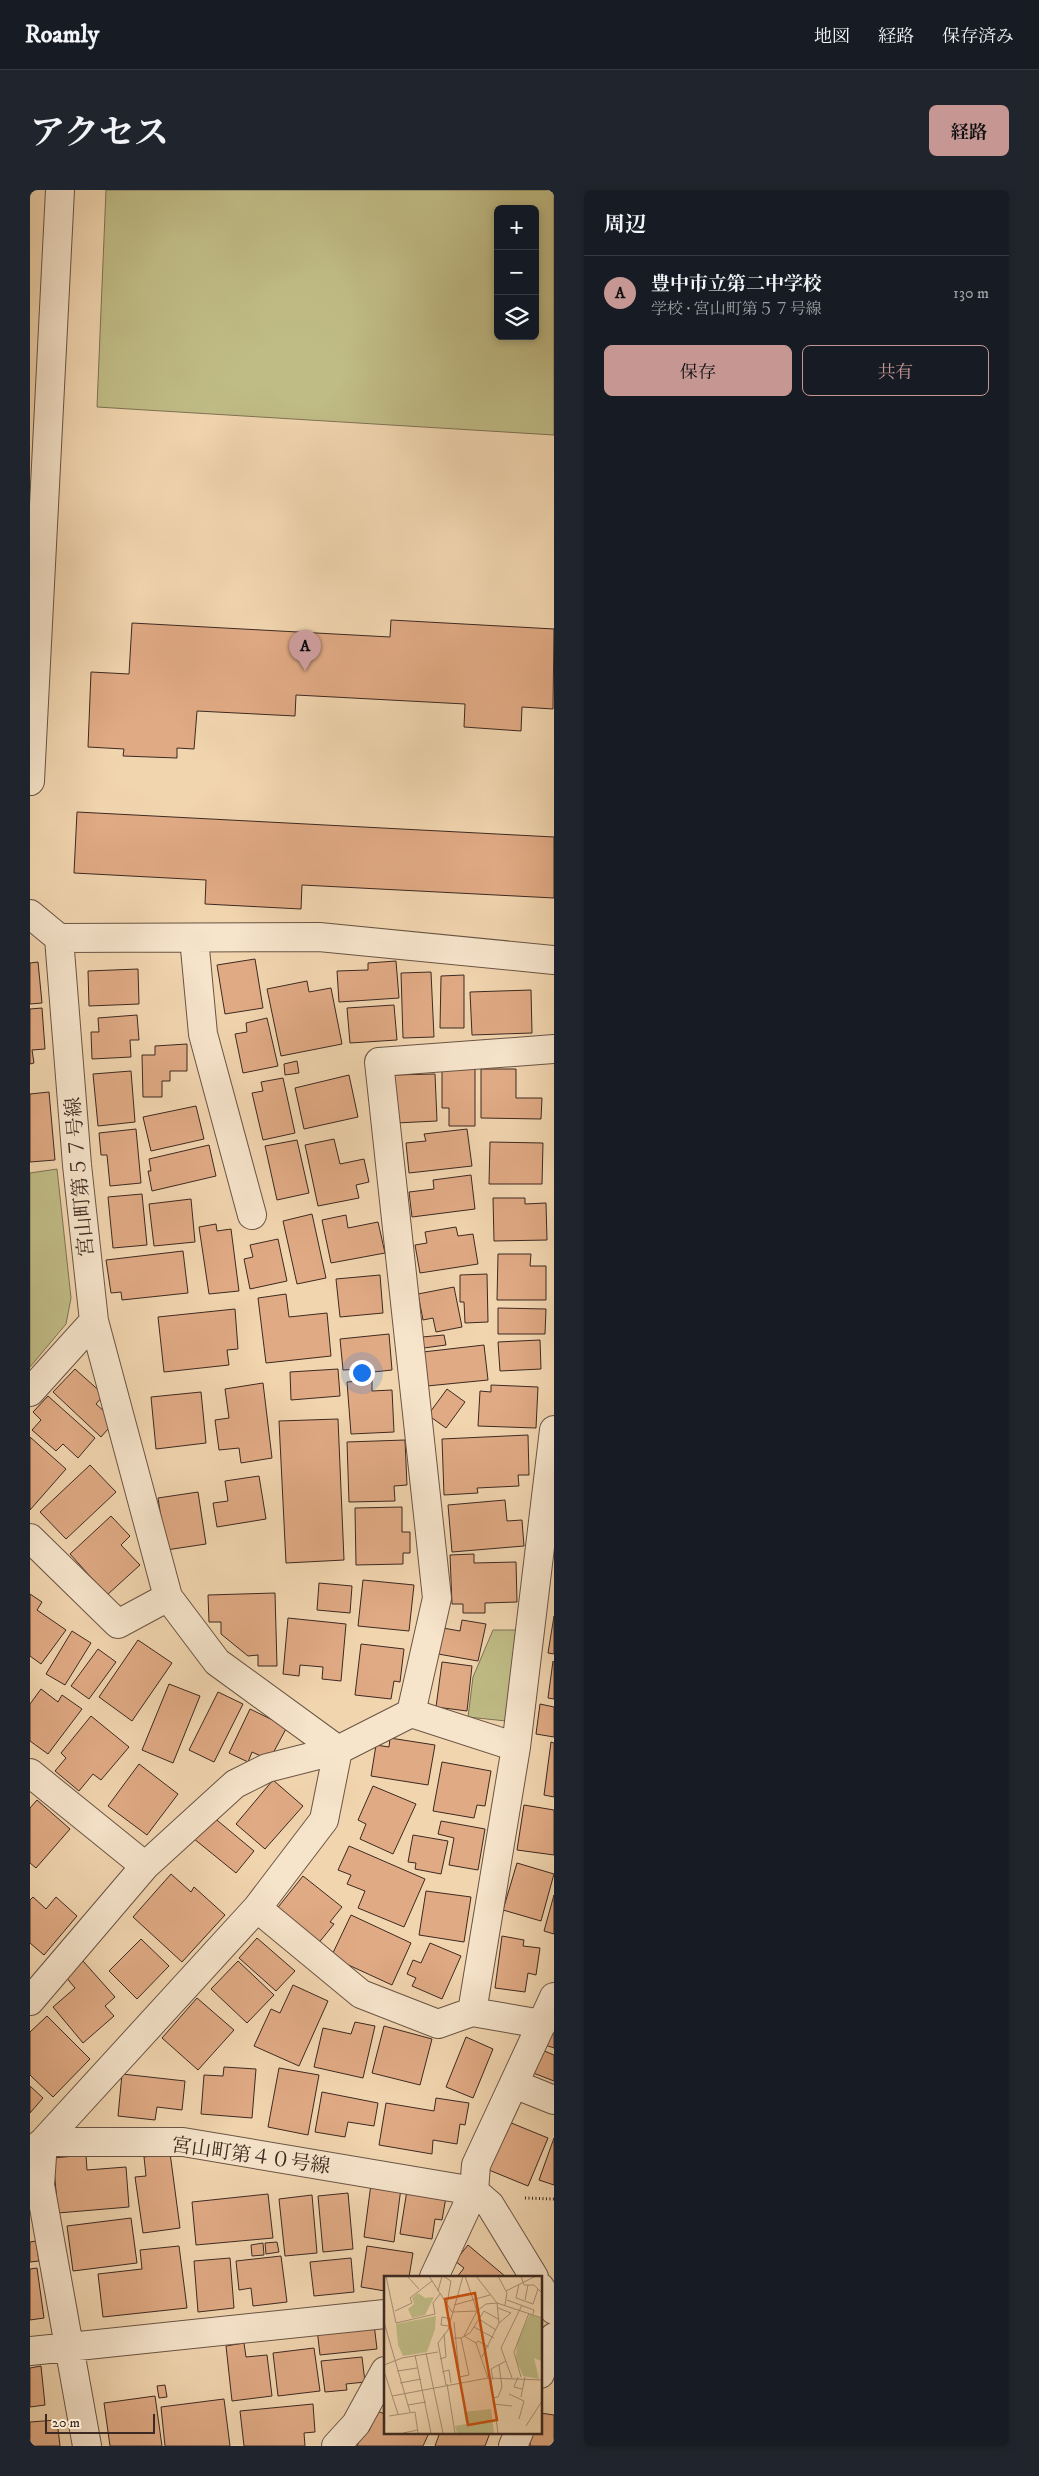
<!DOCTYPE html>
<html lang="ja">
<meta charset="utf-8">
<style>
:root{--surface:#171b24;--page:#20242c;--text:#f1f3f6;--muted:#9ea1a6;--line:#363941;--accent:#c59692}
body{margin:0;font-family:"IM FELL DW Pica","Noto Serif JP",serif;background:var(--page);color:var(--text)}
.controls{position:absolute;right:15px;top:15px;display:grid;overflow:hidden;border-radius:8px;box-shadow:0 2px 8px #0003}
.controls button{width:45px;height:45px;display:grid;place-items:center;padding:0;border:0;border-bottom:1px solid var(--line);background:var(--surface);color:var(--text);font:25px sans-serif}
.scale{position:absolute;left:15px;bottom:12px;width:110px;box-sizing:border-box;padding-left:5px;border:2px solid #3d2921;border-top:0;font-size:14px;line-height:18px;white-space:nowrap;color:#3d2921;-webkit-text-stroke:4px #f6e4cb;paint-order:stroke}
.you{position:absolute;left:331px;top:1182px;width:18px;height:18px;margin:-12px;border:4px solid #fff;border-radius:50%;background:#1a73e8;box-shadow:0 0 0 8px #1a73e833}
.badge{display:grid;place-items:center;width:32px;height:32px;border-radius:50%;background:var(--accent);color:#111;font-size:16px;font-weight:700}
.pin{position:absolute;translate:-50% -41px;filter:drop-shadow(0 1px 2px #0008)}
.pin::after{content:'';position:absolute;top:26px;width:18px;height:15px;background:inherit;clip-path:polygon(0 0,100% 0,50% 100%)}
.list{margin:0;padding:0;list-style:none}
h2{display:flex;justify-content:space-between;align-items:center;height:65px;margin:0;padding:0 20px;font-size:21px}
h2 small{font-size:16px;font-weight:400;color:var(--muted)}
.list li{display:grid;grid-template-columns:32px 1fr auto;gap:15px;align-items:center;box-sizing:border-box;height:75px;padding:0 20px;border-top:1px solid var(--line)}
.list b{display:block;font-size:19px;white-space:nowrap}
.list p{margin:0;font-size:16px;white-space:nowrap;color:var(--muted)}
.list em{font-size:16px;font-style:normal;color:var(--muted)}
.actions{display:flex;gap:10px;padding:15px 20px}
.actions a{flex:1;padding:11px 0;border:1px solid var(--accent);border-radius:8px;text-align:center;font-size:18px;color:var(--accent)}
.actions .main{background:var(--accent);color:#111}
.icon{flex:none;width:28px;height:28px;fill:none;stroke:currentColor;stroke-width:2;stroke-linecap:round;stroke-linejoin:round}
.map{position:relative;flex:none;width:524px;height:2256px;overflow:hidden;border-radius:8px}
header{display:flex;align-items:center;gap:30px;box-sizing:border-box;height:70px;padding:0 25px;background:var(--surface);border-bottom:1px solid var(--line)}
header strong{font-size:24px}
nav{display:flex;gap:28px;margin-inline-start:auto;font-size:18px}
.intro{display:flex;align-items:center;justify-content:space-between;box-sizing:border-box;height:120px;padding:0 30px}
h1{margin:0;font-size:35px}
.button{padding:12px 22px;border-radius:8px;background:var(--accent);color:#111;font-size:18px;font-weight:700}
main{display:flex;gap:30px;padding:0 30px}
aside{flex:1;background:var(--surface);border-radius:8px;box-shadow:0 2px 8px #0003}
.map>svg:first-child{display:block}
</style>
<header>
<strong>Roamly</strong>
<nav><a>地図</a><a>経路</a><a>保存済み</a></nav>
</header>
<div class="intro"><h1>アクセス</h1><a class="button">経路</a></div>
<main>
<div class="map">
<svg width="524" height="2256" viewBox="0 0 524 2256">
<rect width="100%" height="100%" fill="#f1d5af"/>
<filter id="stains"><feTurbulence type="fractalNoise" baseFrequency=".004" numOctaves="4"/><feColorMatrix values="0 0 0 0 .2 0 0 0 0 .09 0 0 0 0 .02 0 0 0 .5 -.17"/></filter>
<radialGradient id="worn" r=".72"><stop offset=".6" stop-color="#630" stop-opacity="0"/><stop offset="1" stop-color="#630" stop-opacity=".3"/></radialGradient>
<path fill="#c0bc86" stroke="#7e7254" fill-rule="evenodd" d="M76,0H524V245L67,217ZM468,19H505V146H468Z
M27,979L41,1108L36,1134L0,1177V983Z
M463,1440H488L476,1531L438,1527L443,1487Z"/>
<path fill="#e0aa84" stroke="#3d2921" d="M361,430L524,439L523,519L492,517L491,541L434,537L435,514L266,505L265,526L167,521L164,559L147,558V568L93,566L94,559L58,557L61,482L99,484L102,433L360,447Z
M47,622L524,647V708L272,695L271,719L175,714L176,690L44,683Z
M225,769L233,818L195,824L187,775Z
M366,771L369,808L309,812L307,781L338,780V773Z
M8,772L12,813L0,814V773Z
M108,779L109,814L59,816L58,781Z
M401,782L404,847L373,848L371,783Z
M434,785V838H410L411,786Z
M277,791L279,802L301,798L312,854L251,866L237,799Z
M501,800L502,843L442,845L440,802Z
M364,815L367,850L320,853L317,818Z
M12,818L15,859L2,860L4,873L0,874V819Z
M107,825L109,850H100L101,867L62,869L61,842H69L68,828Z
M237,828L248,876L213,883L205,844L217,842L216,833Z
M157,854V881H140V891H132V907H113L112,865H125V856Z
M267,871L269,883L255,885L254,874Z
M412,879H445V936H419V918H412Z
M451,879H486V908H512L511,929L451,928Z
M101,881L105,932L68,936L63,884Z
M405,884L407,931L366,933L364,885Z
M319,885L328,927L274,939L265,898Z
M253,888L265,943L233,950L222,903L233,901L231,892Z
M19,902L25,970L0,972V904Z
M166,916L174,949L121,961L113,927Z
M106,939L111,993L80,996L77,965H71L69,943Z
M437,939L442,976L379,983L376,953L396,951L394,944Z
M304,949L310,974L334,969L339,992L326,995L329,1008L288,1016L275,955Z
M267,950L279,1003L247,1010L235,956Z
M460,952L513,953L512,994H459Z
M179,955L186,986L122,1001L118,981H121L119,969Z
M441,985L445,1019L382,1027L379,1002L404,999L403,990Z
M112,1004L117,1055L83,1058L78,1007Z
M463,1008H495V1014L516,1013L517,1050L464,1051Z
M161,1009L165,1052L124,1056L119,1014Z
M282,1024L296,1088L267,1094L253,1031Z
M316,1025L318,1038L348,1032L355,1063L301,1073L292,1030Z
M186,1034L187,1041L201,1039L209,1101L179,1104L169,1037Z
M426,1037L428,1046L443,1044L448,1074L390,1083L385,1055L397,1053L395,1042Z
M248,1049L257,1091L220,1099L214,1069L223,1067L220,1055Z
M153,1061L158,1103L92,1110L91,1102L81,1103L76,1070Z
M468,1064H501L500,1076H516V1110H467Z
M457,1084L458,1132L435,1133L434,1112H430V1085Z
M350,1085L353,1123L310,1127L306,1089Z
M424,1097L432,1137L406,1142L403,1128L393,1130L388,1104Z
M256,1104L259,1127L297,1123L301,1166L236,1173L228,1108Z
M468,1118L516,1119L515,1144H468Z
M205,1119L208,1159L197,1160L199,1175L134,1182L128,1127Z
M359,1144L362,1180L334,1183L333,1179L313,1180L310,1149Z
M414,1145L416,1155L394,1158L392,1147Z
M510,1150L511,1179L470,1181L468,1152Z
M454,1155L458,1190L397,1196L393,1162Z
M45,1179L74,1205L66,1214L85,1231L71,1247L23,1202Z
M308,1179L310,1206L261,1210L260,1182Z
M342,1190V1201L362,1200L364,1242L321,1244L317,1192Z
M233,1193L242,1268L211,1273L209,1258L189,1260L185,1230L199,1228L195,1199Z
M461,1195L508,1197L506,1238L448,1236L450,1201L461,1202Z
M417,1199L435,1212L416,1238L398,1225Z
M171,1202L176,1253L126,1259L121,1207Z
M18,1206L65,1248L48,1268L33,1254L26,1261L2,1240L11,1230L3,1222Z
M308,1229L314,1370L256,1373L249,1231Z
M498,1245L499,1285H488L489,1296L447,1298L448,1303L414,1305L412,1249Z
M0,1247L36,1279L0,1320Z
M375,1250L377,1295L364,1296L365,1311L319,1312L317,1252Z
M60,1275L86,1302L36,1349L10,1322Z
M229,1286L236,1329L187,1337L183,1313L198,1311L195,1291Z
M168,1302L176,1354L136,1360L128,1308Z
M475,1310L477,1331L492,1330L494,1356L422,1362L418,1315Z
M372,1317V1342H380V1363H373V1374L326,1375L325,1318Z
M81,1326L100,1346L91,1355L110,1375L77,1405L40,1364Z
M444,1364V1373L486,1372L487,1412L455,1413V1423H433V1414H422L420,1365Z
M333,1390L384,1395L379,1441L328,1436Z
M289,1393L322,1396L320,1423L287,1420Z
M245,1403L247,1476H228V1465L218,1466L191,1444V1432H179L178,1405Z
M0,1404L12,1412L7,1420L36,1440L11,1474L0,1466Z
M524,1426V1464L518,1463Z
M258,1428L316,1434L311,1491L292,1489L293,1477L270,1475L269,1486L253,1484Z
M432,1430L456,1434L448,1471L408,1464L413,1438L430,1441Z
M42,1441L61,1453L35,1495L16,1484Z
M108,1450L142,1473L102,1531L69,1507Z
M331,1454L374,1459L370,1492L364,1491L361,1509L325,1505Z
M68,1459L86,1472L59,1509L41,1496Z
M523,1471L524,1472V1509L518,1508Z
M412,1472L442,1476L437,1521L406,1517Z
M139,1494L170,1506L143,1573L112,1560Z
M11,1499L28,1512L32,1505L52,1519L18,1564L0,1551V1514Z
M188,1502L213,1514L184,1572L159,1560Z
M510,1514L524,1517V1547L506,1544Z
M220,1519L257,1537L242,1565L237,1563L235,1568L222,1562L218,1572L199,1563Z
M61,1526L99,1557L71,1590L63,1584L49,1601L25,1581L36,1568L31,1563Z
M360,1548L405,1555L398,1595L341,1586L346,1555L359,1557Z
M521,1552L524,1553V1607L514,1605Z
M412,1572L461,1581L455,1616L447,1615L444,1628L403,1621Z
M109,1574L148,1604L117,1645L78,1616Z
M243,1590L273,1616L235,1659L206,1634Z
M343,1596L386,1614L363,1664L330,1649L336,1634L328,1630Z
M7,1610L40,1639L6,1678L0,1673V1618Z
M494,1615L524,1620V1665L487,1660Z
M182,1626L224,1661L206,1683L163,1648Z
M411,1631L455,1639L448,1680L419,1675L424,1648L408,1644Z
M383,1645L418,1651L411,1684L385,1679L386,1673L378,1672Z
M319,1656L395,1689L374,1737L328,1718L335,1701L317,1694L321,1685L308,1680Z
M487,1673L524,1684L511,1731L473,1720Z
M141,1684L161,1702L164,1697L195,1725L152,1772L103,1727Z
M273,1686L312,1717L300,1732L304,1734L287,1755L245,1721Z
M396,1701L441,1707L434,1752L389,1745Z
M524,1705V1744L514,1741Z
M3,1707L16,1719L26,1707L47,1726L14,1765L0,1753V1710Z
M321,1725L381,1753L362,1795L301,1767Z
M472,1746L494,1750L493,1756L510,1758L506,1785L498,1783L495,1802L465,1798Z
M227,1748L265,1781L246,1801L209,1768Z
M111,1749L139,1776L107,1809L79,1781Z
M400,1753L431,1766L412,1809L382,1796L386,1788L377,1784L383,1770L391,1773Z
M53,1771L85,1807L75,1816L84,1826L53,1853L23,1817L45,1798L35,1786Z
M208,1771L244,1805L217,1833L181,1799Z
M263,1795L298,1811L269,1876L224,1856L241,1819L250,1823Z
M167,1808L204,1840L168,1880L132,1848Z
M17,1826L60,1869L23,1907L0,1885V1842Z
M325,1832L345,1836L333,1888L284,1877L293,1838L321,1844Z
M524,1833V1858L509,1853Z
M354,1836L402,1849L390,1895L342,1883Z
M436,1847L463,1859L443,1908L416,1897Z
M507,1858L524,1865V1891L498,1881Z
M194,1877L226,1879L222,1928L171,1924L174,1885L193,1886Z
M249,1878L289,1885L278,1945L238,1937Z
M92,1884L155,1891L152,1920L127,1917L125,1930L88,1926Z
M0,1896L13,1908L0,1923Z
M292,1902L348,1913L344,1936L318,1932L315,1947L285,1942Z
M406,1908L439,1913L435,1935L430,1934L427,1954L403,1950L402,1964L349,1955L356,1913L404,1921Z
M474,1930L518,1948L498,1996L454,1978Z
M524,1948V1995L509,1990Z
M140,1963L150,2038L113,2043L105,1987L116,1986L114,1967Z
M56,1965L57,1980L96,1977L99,2017L28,2023L23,1968Z
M341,1994L371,1998L364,2052L334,2047Z
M377,2000L416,2007L412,2030L405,2029L402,2049L370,2044Z
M318,2003L323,2059L293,2062L288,2006Z
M238,2004L243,2048L166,2055L162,2012Z
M282,2005L287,2063L255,2066L249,2009Z
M101,2028L107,2073L43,2081L37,2036Z
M6,2051L9,2071L0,2072V2052Z
M247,2052L249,2062L236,2064L235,2053Z
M233,2053L234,2065L222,2066L221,2055Z
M438,2055L476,2087H427L434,2078L425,2071Z
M149,2056L157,2118L73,2127L68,2084L112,2079L110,2060Z
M337,2056L383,2063L379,2087H355V2101L331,2097Z
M251,2066L257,2112L223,2116L221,2098L209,2100L206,2071Z
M200,2068L204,2118L168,2122L164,2071Z
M321,2068L324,2102L284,2106L280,2072Z
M7,2078L14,2128L0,2130V2079Z
M344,2134L347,2159L290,2165L287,2139Z
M214,2153L216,2167L237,2165L242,2206L202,2211L196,2156Z
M284,2158L290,2201L248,2206L243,2163Z
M332,2167L335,2192L316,2194L317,2200L295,2202L291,2171Z
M11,2176L15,2215L0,2217V2178Z
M135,2195L137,2207L129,2208L127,2196Z
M125,2206L132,2256H80L74,2213Z
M194,2209L200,2256H135L131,2217Z
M283,2214L285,2242L274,2243L275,2256H214L210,2221Z
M347,2221L355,2224V2242L399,2243L393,2256H327L335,2239L339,2241Z
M510,2223L524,2225V2256H500L501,2242H510Z
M27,2230L30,2256H0V2232Z
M410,2242H459L460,2243L455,2256H405Z"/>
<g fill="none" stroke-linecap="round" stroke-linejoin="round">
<defs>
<path id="minor" d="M0,591L30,0
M0,724L29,748L289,747L524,770
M29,748L47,975L64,1131L138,1407L187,1472L308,1560L294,1630L227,1718L13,1952L10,1995L57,2256
M164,748L173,844L222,1025
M0,1202L64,1131
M0,1348L88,1434L138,1407
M381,1523L407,1408L349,872L524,859
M0,1583L115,1676
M227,1718L331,1804L408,1834L442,1822L512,1834
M0,1811L115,1676L205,1594L237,1578L308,1560L381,1523L486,1557
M442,1822L486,1557L524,1240
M484,1894L524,1910
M3,1960L13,1952H153L444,2001L460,2015L504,2087
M404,2087L444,2001L446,1975L524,1807
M510,2097L524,2120
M0,2161L355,2124
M510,2184L524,2147
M306,2256L326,2234L355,2181
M483,2256L489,2242"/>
</defs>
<use href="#minor" stroke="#6a5444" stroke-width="30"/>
<path stroke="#3d2921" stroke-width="3" stroke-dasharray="1 2.5" stroke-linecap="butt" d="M495,2008L524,2009"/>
<use href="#minor" stroke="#f6e4cb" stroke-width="28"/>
</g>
<g text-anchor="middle" stroke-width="4" stroke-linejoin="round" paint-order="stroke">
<g font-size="20" fill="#3d2921" stroke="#f6e4cb">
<text transform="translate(49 987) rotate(-95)" y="7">宮山町第５７号線</text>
<text transform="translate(221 1965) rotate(8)" y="7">宮山町第４０号線</text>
</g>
</g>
<g transform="translate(354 2086)">
<rect width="158" height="158" fill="#f1d5af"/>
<path d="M34,17L41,22L50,21L41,39L28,42L24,33L30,28L28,22ZM146,38L158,43L157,85L150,82L155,103L139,100L132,83L133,66ZM52,40L51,53L43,76L19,80L14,69L12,48ZM107,133L110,157H73L71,150L82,148L80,136Z" fill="#c0bc86"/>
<path fill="none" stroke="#a99076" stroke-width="1" d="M2,0L12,47L51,38L49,27L56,18M23,0L35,13M45,0L68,36M59,0L67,5L63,28M81,0L93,35L80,60L92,67L104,102M92,0L113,27M114,0L123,17L121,29M137,0L140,9H150L158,17M135,8L132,22L149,28L154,13M54,15L58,0M122,15L152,0M123,24L150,34L149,38M141,24L144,9M70,29L106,19M114,32L127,37L115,47M11,35L28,27L26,22L48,5M68,36L93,35L102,28L113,27L158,42M95,43L112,54M0,46L26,136M70,46L76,106M65,50L57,49L58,41L67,43M90,51L110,62M70,62H77L86,57L100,35L114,43M92,67L94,65L105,71M42,77L59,157M31,79L47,157M98,81L115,47L113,27M56,83L62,81L60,58M0,89L18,82L54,76M0,95L14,138M13,95L33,92M58,96L65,94L67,107M75,101L85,99L77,62M134,101L130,111L138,113M137,101L130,76L145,37M128,102L117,72L138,29M107,104L114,157M109,104L107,93L122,85M16,107L37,103M63,108L71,157M62,109L54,67L64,54L79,0M125,118L140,125L135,143M8,120L104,102L158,104M137,121L141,101M109,122L114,121L118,111L115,89M109,128L128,130M24,129L42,126M5,140L31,136L34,157M142,150L158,125M19,157L34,154"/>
<path fill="#ce520f" fill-opacity="0.15" stroke="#ce520f" stroke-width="2.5" d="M91,17L113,144L84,149L61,23Z"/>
<rect width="158" height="158" fill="none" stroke="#3d2921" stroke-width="2.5"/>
</g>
<rect width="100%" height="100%" filter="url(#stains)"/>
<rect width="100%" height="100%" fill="url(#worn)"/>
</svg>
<div class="controls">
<button>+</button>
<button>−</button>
<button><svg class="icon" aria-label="layers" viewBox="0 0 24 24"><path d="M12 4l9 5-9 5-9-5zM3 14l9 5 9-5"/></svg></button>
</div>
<div class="scale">20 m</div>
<div class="you"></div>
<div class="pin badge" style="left:275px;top:481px">A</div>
</div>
<aside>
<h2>周辺<small></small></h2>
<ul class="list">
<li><span class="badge">A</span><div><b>豊中市立第二中学校</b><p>学校 · 宮山町第５７号線</p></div><em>130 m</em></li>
</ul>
<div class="actions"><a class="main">保存</a><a>共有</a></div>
</aside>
</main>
